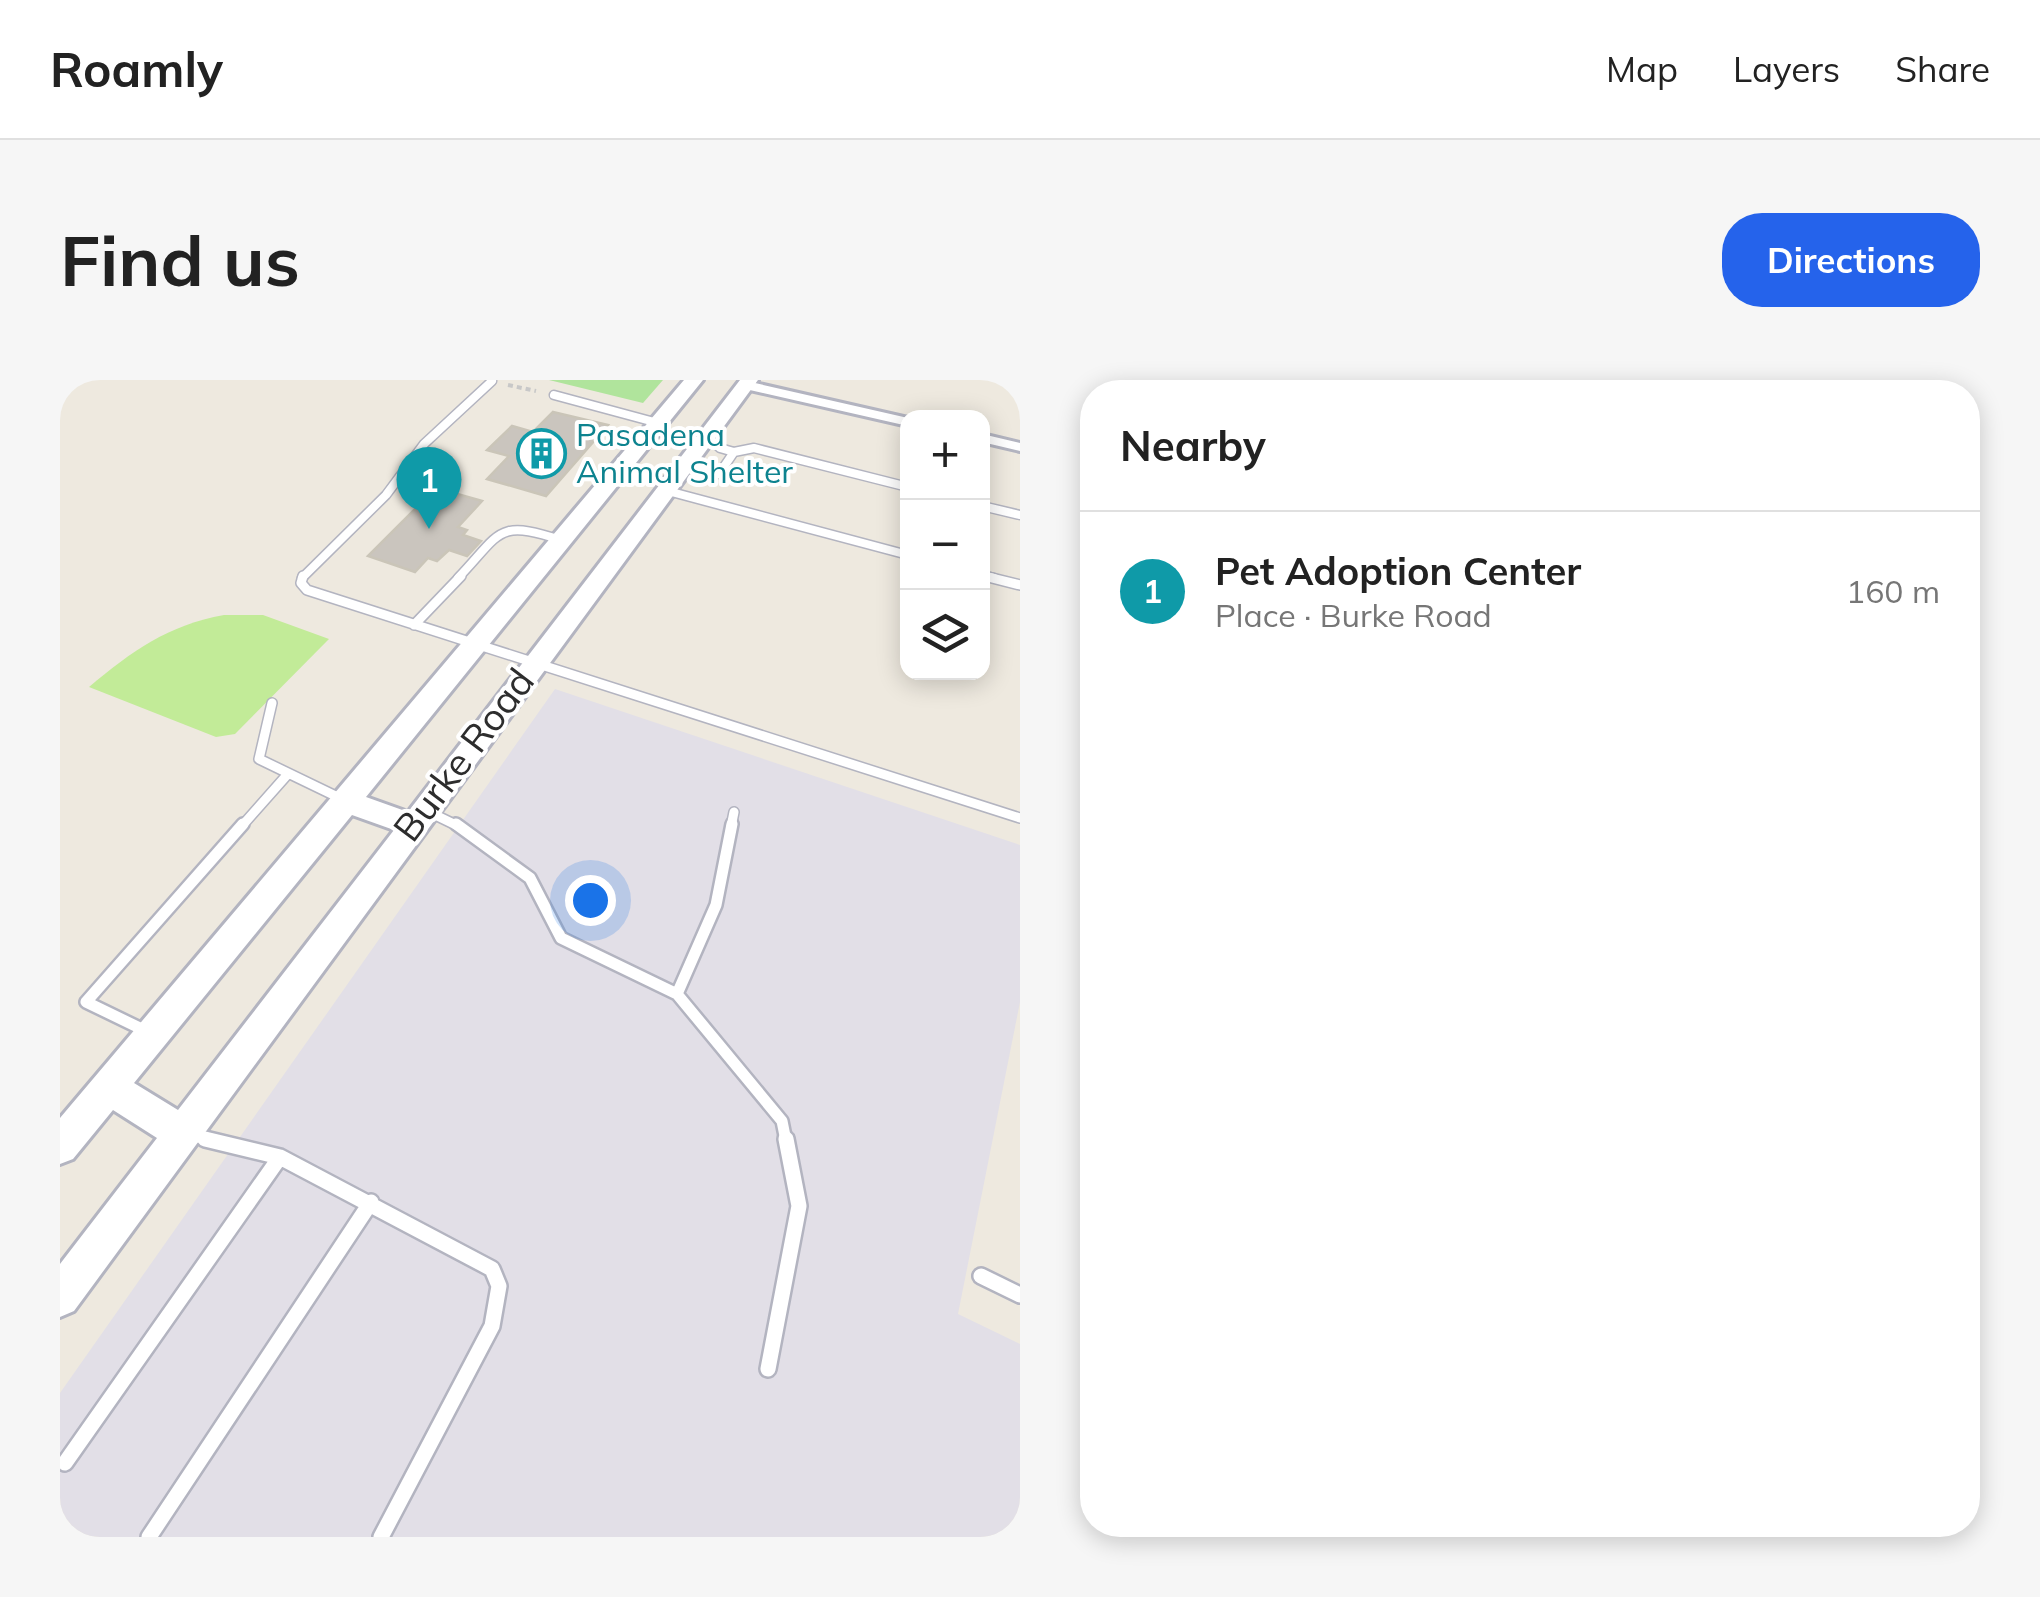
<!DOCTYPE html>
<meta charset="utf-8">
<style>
:root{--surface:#fff;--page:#f6f6f6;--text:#222;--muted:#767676;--line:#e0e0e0;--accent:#2563eb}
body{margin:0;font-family:Mulish,sans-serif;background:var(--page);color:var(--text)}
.controls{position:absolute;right:30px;top:30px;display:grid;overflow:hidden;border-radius:20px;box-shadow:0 5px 25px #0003}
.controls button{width:90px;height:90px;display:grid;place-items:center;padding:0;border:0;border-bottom:2px solid var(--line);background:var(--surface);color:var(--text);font:50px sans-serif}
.you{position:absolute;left:530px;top:520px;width:35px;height:35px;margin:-25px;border:8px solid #fff;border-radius:50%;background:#1a73e8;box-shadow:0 0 0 15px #1a73e833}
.badge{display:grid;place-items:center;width:65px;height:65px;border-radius:50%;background:var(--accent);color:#fff;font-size:32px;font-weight:700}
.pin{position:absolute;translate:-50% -82px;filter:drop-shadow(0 2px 5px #0008)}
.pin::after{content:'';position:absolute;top:52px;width:35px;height:30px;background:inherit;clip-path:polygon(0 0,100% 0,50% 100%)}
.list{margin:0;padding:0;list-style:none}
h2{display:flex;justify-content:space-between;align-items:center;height:130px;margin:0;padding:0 40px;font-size:42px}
h2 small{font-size:32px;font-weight:400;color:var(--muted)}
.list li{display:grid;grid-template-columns:65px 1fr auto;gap:30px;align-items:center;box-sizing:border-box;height:160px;padding:0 40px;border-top:2px solid var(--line)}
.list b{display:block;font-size:38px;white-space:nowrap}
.list p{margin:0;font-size:32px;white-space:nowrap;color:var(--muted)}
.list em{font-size:32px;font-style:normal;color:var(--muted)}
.icon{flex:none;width:55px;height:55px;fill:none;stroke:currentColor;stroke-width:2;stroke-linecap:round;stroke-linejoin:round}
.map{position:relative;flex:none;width:960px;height:1157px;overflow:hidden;border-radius:40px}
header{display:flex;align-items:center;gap:60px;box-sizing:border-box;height:140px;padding:0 50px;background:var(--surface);border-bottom:2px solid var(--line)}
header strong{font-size:48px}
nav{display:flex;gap:55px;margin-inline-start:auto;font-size:35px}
.intro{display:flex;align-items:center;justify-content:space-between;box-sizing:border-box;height:240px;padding:0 60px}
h1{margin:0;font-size:70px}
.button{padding:25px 45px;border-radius:40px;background:var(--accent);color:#fff;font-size:35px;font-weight:700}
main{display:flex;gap:60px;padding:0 60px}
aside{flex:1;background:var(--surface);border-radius:40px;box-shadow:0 5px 25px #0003}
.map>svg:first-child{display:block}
</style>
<header>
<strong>Roamly</strong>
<nav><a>Map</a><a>Layers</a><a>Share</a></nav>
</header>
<div class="intro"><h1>Find us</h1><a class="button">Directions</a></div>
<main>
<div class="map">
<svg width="960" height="1157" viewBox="0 0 960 1157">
<rect width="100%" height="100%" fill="#eee9df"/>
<path fill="#e2dfe7" d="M495,309L960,465V622L898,934L960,964V1157H0V1013Z"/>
<path fill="#b0e49c" d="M489,0H603L583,23Z"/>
<path fill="#c2eb98" d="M164,235H203L269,259L175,354L156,357L29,307C72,271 108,245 164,235Z"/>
<path fill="#cac5be" stroke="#cac5b8" stroke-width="2.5" d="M493,32L548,45L486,116L427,99L449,76L427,70L452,46L473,52Z
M376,108L422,121L398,147L407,150L403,155L421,161L407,176L389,170L377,181L368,178L355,192L308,176Z"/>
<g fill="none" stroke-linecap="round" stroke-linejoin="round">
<defs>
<path id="lane-far3" d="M494,15L598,43
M646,55L660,68L674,72L659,94
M674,72L694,68L848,107
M604,110L848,175
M922,126L960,135
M922,195L934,198
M242,198L326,115L364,64L432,1
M398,198C442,152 436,139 501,160"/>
<path id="lane-far2" d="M243,196L241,203L247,210L960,438
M924,196L960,205
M354,245L401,196
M212,323L199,379L286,421
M367,431L400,447
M181,447L227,395
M671,447L674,432"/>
<path id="lane-far1" d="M396,444L470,498L501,558L617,614L722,741L726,761
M617,614L656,525L672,444
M88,652L26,622L183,444
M130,755L155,761"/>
<path id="lane" d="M145,759L220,777L432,889L439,906L432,946L321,1157
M921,896L960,915
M708,989L739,826L726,759
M5,1083L220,777
M89,1157L311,822"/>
<path id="street" d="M686,1L848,38V46L681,8L680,5Z
M922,54L960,63V71L922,62Z"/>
<path id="secondary" d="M624,0H643L306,417L348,432L680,0H698L14,931L0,937V884L97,758L53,730L13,779L0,784V738ZM292,435L334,450L118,730L74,703Z"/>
</defs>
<use href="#lane-far3" stroke="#b3b4c0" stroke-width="11"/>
<use href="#lane-far2" stroke="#b3b4c0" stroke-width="12"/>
<use href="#lane-far1" stroke="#b3b4c0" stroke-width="16"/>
<use href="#lane" stroke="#b3b4c0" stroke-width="20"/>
<use href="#street" stroke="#b3b4c0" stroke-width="6"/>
<use href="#secondary" stroke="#b3b4c0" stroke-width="6"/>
<path stroke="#c8c8c8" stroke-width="4" stroke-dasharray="5 4" stroke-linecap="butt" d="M448,5L476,11"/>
<use href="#lane-far3" stroke="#fff" stroke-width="8"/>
<use href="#lane-far2" stroke="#fff" stroke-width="9"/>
<use href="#lane-far1" stroke="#fff" stroke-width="11"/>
<use href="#lane" stroke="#fff" stroke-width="15"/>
<use href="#street" fill="#fff" fill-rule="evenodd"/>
<use href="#secondary" fill="#fff" fill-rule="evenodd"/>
</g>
<defs>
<symbol id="building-ring" viewBox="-11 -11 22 22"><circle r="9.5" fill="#fff" stroke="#0f9aa8" stroke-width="1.5"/><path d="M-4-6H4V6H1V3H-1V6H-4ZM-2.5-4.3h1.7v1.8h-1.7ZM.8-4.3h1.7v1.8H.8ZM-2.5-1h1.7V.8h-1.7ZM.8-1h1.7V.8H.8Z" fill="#0f9aa8"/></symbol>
</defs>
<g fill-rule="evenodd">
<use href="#building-ring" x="454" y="46" width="55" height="55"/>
</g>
<g text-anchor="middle" stroke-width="8" stroke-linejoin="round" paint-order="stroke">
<g font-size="32" fill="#0d838f" stroke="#fff" text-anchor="start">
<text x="516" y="66">Pasadena<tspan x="516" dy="37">Animal Shelter</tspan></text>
</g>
<g font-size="38" fill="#2d2d2d" stroke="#fff">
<text transform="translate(404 375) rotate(-53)" y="13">Burke Road</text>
</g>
</g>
</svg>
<div class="controls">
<button>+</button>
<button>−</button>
<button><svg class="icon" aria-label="layers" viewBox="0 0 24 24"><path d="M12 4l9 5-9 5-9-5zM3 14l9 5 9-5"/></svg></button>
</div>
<div class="you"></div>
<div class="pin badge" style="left:369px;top:149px;background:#0f9aa8">1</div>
</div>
<aside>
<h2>Nearby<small></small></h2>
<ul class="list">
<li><span class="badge" style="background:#0f9aa8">1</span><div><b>Pet Adoption Center</b><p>Place · Burke Road</p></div><em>160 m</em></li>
</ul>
</aside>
</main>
